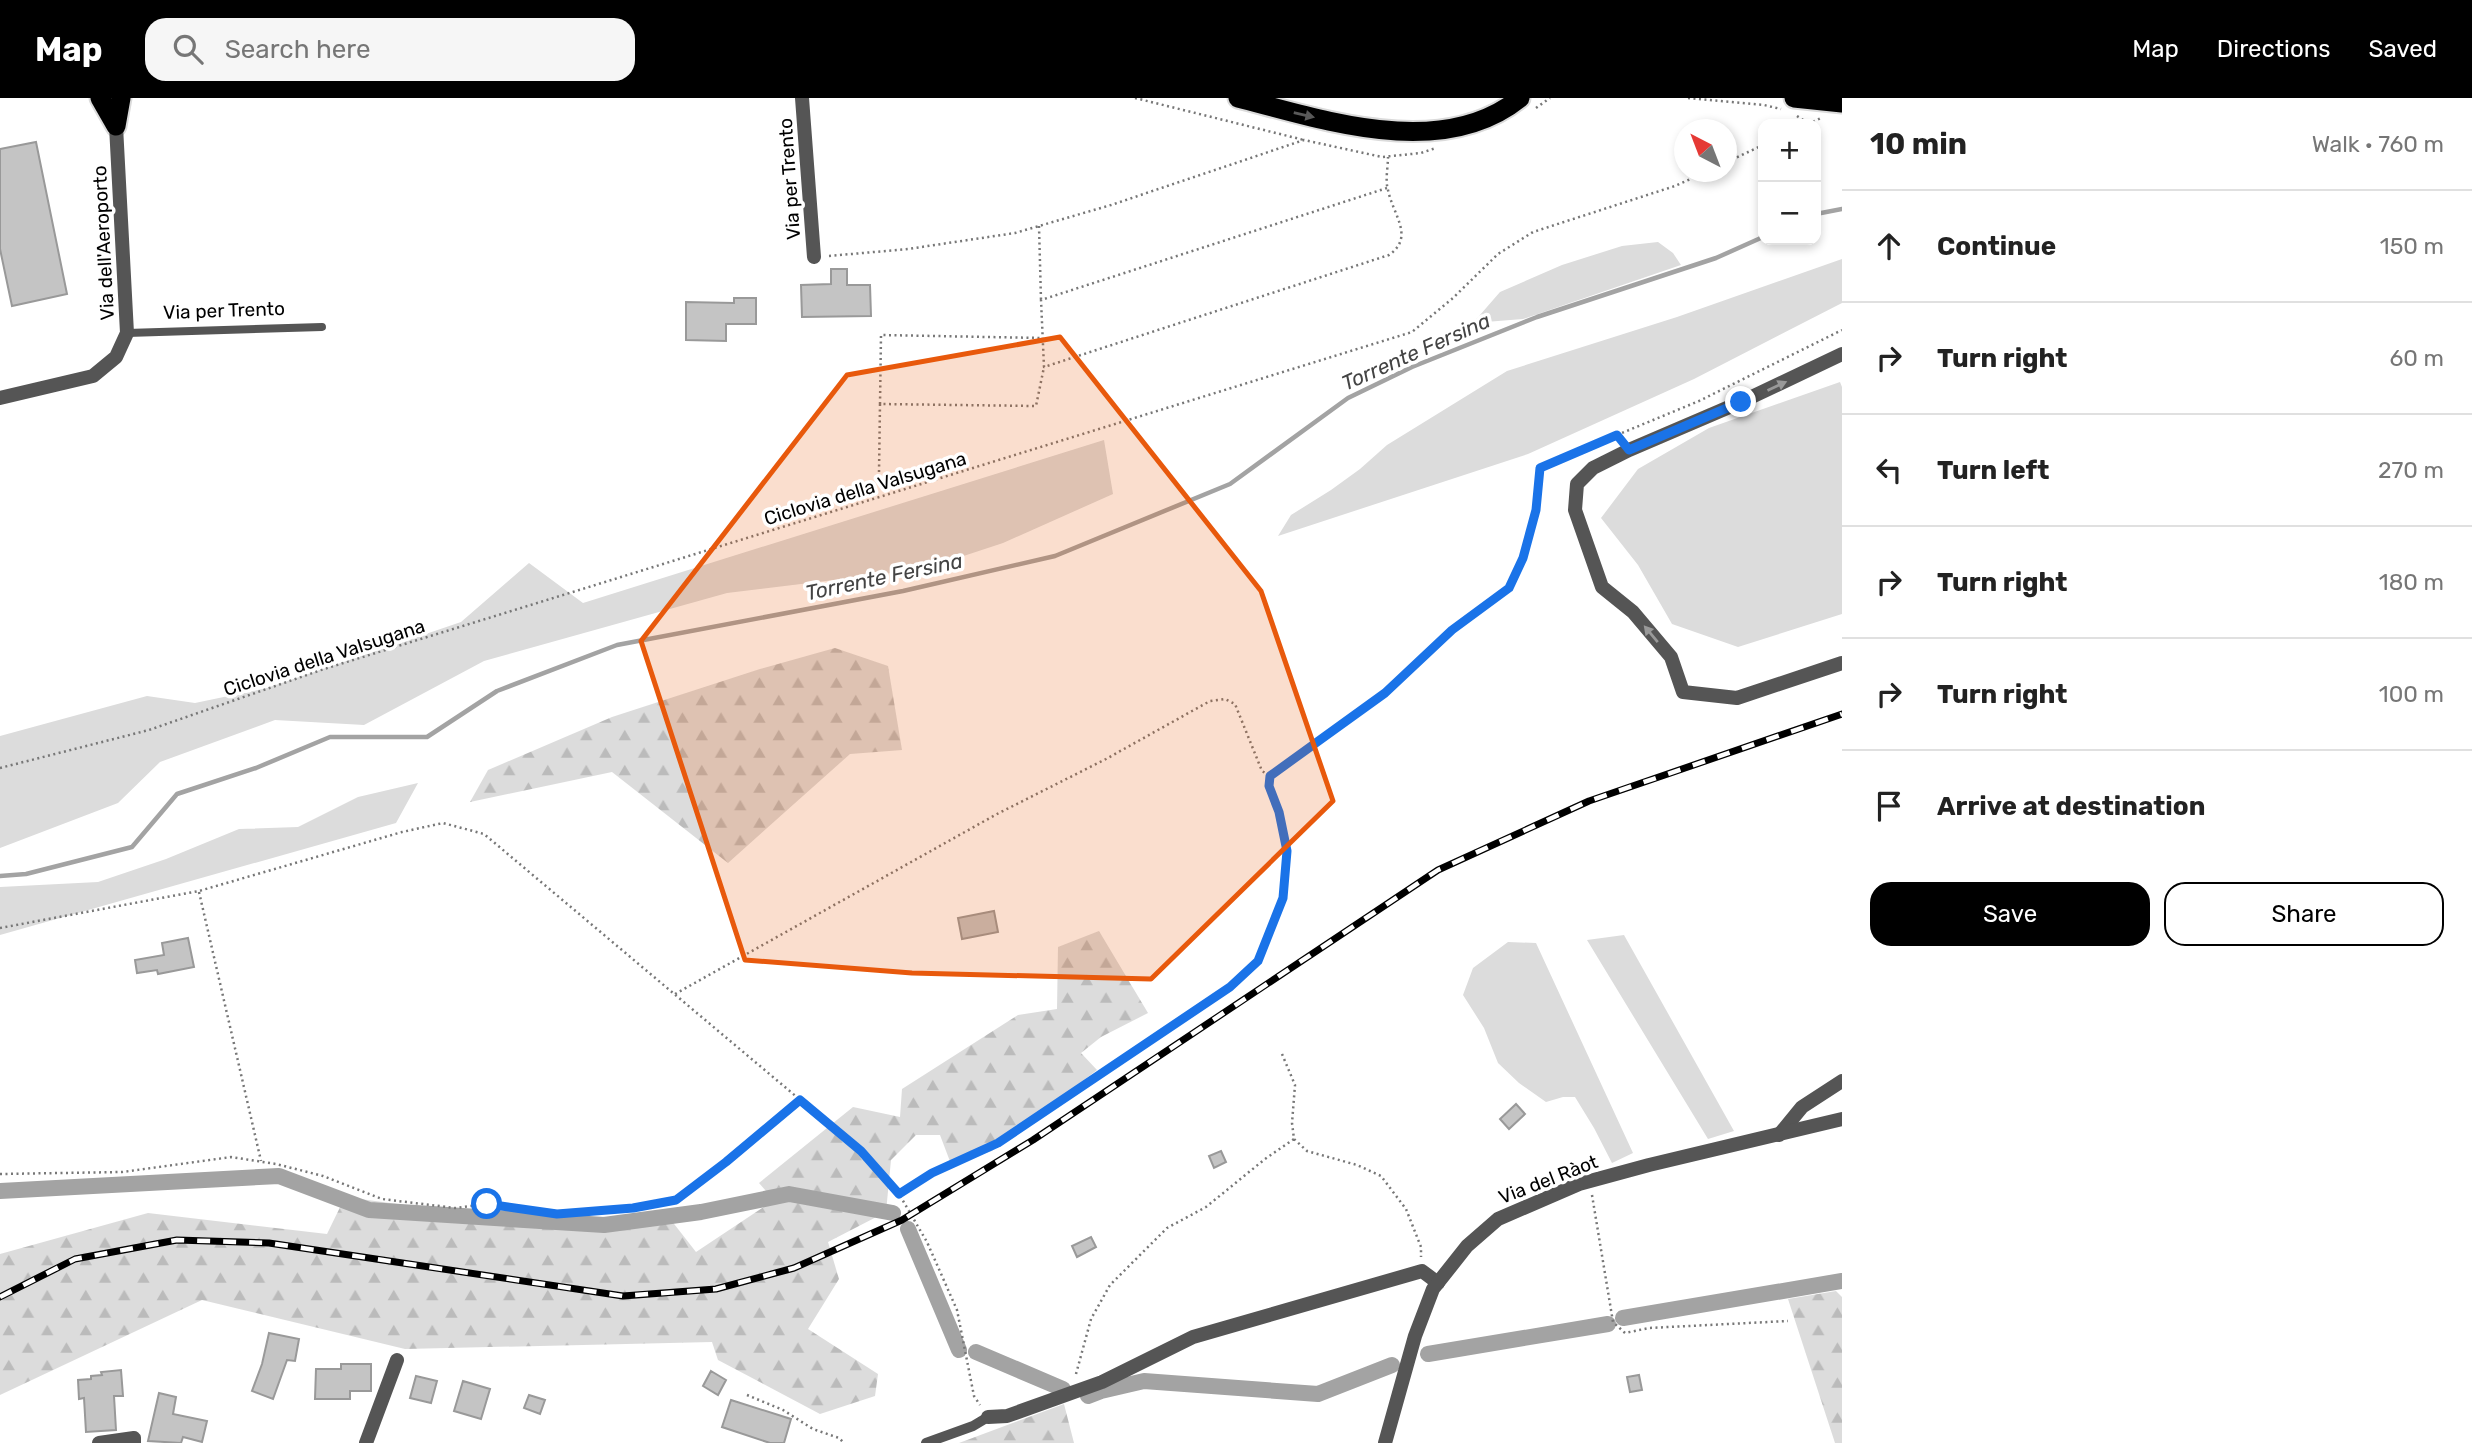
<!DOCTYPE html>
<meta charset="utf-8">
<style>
:root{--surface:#fff;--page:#f6f6f6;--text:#222;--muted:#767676;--line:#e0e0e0;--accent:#000}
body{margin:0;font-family:Rubik,sans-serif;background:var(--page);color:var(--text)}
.controls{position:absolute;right:21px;top:21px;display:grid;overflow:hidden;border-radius:14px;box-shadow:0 4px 10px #0003}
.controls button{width:63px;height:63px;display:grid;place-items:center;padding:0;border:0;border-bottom:2px solid var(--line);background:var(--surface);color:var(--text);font:35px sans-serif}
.compass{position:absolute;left:1674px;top:21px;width:63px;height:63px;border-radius:50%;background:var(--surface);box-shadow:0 4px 10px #0003;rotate:318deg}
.stop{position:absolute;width:21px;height:21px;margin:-16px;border:5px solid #1a73e8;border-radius:50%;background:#fff}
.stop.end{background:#1a73e8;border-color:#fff;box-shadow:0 2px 7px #0008}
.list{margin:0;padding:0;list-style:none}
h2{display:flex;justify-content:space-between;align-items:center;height:91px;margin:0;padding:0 28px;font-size:30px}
h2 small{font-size:23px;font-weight:400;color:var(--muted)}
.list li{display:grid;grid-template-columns:46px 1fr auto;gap:21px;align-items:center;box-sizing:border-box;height:112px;padding:0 28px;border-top:2px solid var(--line)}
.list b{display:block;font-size:26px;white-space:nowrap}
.list em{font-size:23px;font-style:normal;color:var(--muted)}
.actions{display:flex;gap:14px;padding:21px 28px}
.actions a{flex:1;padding:16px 0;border:2px solid var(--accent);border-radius:21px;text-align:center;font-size:24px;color:var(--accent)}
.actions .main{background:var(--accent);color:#fff}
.icon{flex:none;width:38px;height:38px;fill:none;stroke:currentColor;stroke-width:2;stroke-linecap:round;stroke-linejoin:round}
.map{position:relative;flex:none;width:1842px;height:1345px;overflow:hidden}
header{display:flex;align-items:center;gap:42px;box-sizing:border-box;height:98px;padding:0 35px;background:var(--accent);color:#fff}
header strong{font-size:33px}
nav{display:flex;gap:38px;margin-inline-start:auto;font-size:24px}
.search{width:490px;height:63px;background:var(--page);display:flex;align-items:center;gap:18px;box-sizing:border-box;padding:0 24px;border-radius:21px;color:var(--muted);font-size:26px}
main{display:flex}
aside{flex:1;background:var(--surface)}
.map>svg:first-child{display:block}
</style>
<header>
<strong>Map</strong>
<div class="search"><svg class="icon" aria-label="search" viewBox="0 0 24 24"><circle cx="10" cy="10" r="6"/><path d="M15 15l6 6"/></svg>Search here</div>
<nav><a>Map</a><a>Directions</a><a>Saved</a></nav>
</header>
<main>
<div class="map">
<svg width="1842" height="1345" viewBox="0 0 1842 1345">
<defs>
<pattern id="forest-firs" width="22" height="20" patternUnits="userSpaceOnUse" patternTransform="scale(1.75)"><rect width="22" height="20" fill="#dcdcdc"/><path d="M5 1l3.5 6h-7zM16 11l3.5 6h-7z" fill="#bbb"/></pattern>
</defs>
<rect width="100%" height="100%" fill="#fff"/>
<path fill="#dcdcdc" d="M1658,144L1673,155L1681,167L1523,221L1473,225L1500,194L1562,167L1622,148Z
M1842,161V205L1694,281L1528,356L1278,438L1291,417L1331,392L1360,371L1387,347L1507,273L1677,219Z
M1840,284L1842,289V516L1738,549L1672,526L1638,467L1601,420L1638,371L1709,330Z
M1104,342L1113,396L1003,445L924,471L727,495L484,563L364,627L275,622L160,664L118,705L0,750V638L147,598L195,605L267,590L461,524L529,465L583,505Z
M418,685L396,725L0,837V789L98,784L166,761L239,731L298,729L358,699Z
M1624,837L1734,1033L1708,1041L1587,842Z
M1508,844L1536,845L1633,1055L1612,1065L1594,1030L1575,999H1563L1546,1004L1519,985L1498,965L1484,930L1463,897L1473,870Z"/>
<path fill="url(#forest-firs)" d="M835,550L888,568L902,652L850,656L728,765L612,674L470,704L488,672L612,619L760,571Z
M1099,833L1148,915L1101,939L1081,955L1097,972L992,1053L951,1066L940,1037H916L891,1062L886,1114L828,1144L839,1181L808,1231L878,1276L875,1298L820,1316L718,1262L712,1244L405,1251L202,1202L0,1297V1156L148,1115L327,1136L345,1099L592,1132L671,1122L696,1154L774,1102L759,1085L853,1009L900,1019L902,991L1018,917L1057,911L1058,849Z
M1836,1193L1842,1199V1345H1835L1788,1201Z
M1064,1306L1074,1345H959Z"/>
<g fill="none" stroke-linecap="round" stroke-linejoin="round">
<path stroke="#a3a3a3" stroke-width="4.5" d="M1816,116L1842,111
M0,778L26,776L132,749L177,696L256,670L330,639H427L497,593L617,547L903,493L1055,458L1230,386L1348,300L1412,269L1537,219L1716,160L1763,139"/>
<path stroke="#a3a3a3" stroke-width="16" d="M0,1093L279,1078L369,1112L604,1127L701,1114L789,1096L893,1115
M908,1131L959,1252
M1623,1220L1842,1183
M976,1254L1063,1291
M1428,1256L1608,1226
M1088,1298L1101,1293L1144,1283L1318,1296L1392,1267"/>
</g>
<path fill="#c4c4c4" stroke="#999" stroke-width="2" d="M36,44L67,196L12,208L0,151V51Z
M831,171H847V187H870L871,218L802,219L801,187L831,186Z
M734,200H756V226H726V243L686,242V204L734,205Z
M994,813L998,834L962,841L958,820Z
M188,840L194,869L158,876L157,872L137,875L135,862L164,857L162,845Z
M1516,1006L1525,1016L1509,1031L1500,1021Z
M1221,1053L1226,1064L1214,1070L1209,1058Z
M1091,1139L1096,1149L1077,1159L1072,1148Z
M269,1235L299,1241L295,1263L287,1262L273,1301L252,1293L262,1266Z
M341,1266H371V1293H350V1301H315L316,1271H341Z
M121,1272L123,1298H114L116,1332L86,1334L84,1300L79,1301L78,1282L91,1281V1278L102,1277L101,1274Z
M711,1273L726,1282L718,1297L703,1288Z
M1639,1277L1642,1292L1630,1294L1627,1279Z
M416,1278L437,1283L431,1305L410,1300Z
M463,1283L490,1291L481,1321L454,1313Z
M159,1295L176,1299L173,1316L207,1323L202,1344L183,1339L181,1345L148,1343Z
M529,1297L545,1302L540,1316L524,1310Z
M731,1302L791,1321L784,1345H770L722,1329Z"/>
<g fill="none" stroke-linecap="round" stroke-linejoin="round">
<defs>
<path id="trunk" d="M100,0L116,28
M1238,0C1324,22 1442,63 1520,0
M1794,0L1842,5
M116,28L121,0"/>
</defs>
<use href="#trunk" stroke="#dbdbdb" stroke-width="23"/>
<path stroke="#777" stroke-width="2.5" stroke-dasharray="2 3.5" stroke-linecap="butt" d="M1135,0L1304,42
M1688,0L1764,7L1781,11
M1536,10L1550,0
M1797,18L1809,26
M1808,26L1821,20
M1727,64L1763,47
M1387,90L1041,202L1044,269L1389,157C1415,139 1393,117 1388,92C1385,82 1388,69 1388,59
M1039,128L1041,202
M829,158L908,151L1015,135L1111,107L1304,42L1382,59L1421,55L1436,50
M880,306L881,237L1042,240
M1617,337L1699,303L1842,232
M879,374L880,306L1036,308L1044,269
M0,670L149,632L324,571L1412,234L1453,200L1498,156L1533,134L1675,88L1706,74
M199,794L261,1063
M0,830L199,793L402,734L443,725L484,736L861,1053L899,1096L927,1144L957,1212L974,1298L980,1307
M675,896L997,716L1106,661L1210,603L1225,601L1235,606L1262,673L1270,678
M1282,956L1295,987L1292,1025L1294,1041L1307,1053L1357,1067L1381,1078L1406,1111L1421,1149V1159
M0,1076L122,1074L231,1059L276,1066L323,1078L382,1101L455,1110L487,1106L557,1117L633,1110L676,1102L726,1064L800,1002
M899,1096L932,1075L998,1045L1230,889L1258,862L1283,800L1287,753L1279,714L1269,688L1270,678L1385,595L1452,532L1509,490L1523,459L1536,412L1540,370L1617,337L1620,341
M1592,1097L1613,1224L1625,1235L1649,1230L1788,1223
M1076,1276L1091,1221L1110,1187L1167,1130L1206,1109L1265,1061L1294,1041
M747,1297L783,1312L813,1331L839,1340L844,1345"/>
<path stroke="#555" stroke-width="8" d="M127,235L322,229"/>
<path stroke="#555" stroke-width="10" d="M926,1345L973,1328L988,1319"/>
<path stroke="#555" stroke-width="14" d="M802,0L814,159
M1842,256L1741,304L1629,352L1593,370L1577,386L1575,412L1602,489L1633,514L1671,559L1683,594L1737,600L1842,565
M0,300L93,278L116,259L127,235L116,28
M1779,1037L1802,1009L1842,983
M988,1319L1007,1318L1102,1284L1193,1239L1422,1173L1438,1185
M99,1345L134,1340V1345
M366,1345L397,1262"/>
<path stroke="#555" stroke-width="14" d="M1385,1345L1415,1238L1433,1191L1467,1148L1498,1121L1579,1086L1649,1067L1842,1021"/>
<use href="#trunk" stroke="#000" stroke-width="19"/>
<defs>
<path id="rail" d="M0,1199L75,1161L177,1142L269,1145L623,1198L716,1191L794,1170L902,1122L1033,1042L1438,772L1589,703L1842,616"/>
</defs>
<use href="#rail" stroke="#000" stroke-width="7"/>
<use href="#rail" stroke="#fff" stroke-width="4.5" stroke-dasharray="13" stroke-linecap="butt"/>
</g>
<defs><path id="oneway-solid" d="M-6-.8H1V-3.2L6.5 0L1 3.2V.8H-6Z" transform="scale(1.75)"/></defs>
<use fill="#595959" href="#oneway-solid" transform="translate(1304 17) rotate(13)"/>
<g fill="#999">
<use href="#oneway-solid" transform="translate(1777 288) rotate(-25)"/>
<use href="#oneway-solid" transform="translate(1651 536) rotate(-130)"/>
</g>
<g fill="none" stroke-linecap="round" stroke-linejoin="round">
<path stroke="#1a73e8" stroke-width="9" d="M487,1106L557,1116L633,1110L676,1102L726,1064L800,1002L861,1053L899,1096L932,1075L998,1045L1230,889L1258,863L1283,800L1287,753L1279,714L1269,688L1270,678L1385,595L1452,532L1509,490L1523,460L1536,412L1540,370L1617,337L1629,352L1741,304"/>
</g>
<path fill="#e8590c" fill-opacity="0.2" stroke="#e8590c" stroke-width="5" stroke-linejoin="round" d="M1060,239L1261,493L1333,703L1151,881L912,875L745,862L641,543L847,277Z"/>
<g text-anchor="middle" stroke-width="7" stroke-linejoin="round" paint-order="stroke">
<g font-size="19" fill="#000" stroke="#fff">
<text transform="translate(789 81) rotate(-94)" y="7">Via per Trento</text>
<text transform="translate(103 145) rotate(-93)" y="7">Via dell'Aeroporto</text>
<text transform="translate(224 212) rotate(-2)" y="7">Via per Trento</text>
<text transform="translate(865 390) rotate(-17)" y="7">Ciclovia della Valsugana</text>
<text transform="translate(324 559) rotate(-18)" y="7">Ciclovia della Valsugana</text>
<text transform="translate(1548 1081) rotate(-21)" y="7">Via del Ràot</text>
</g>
<g font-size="21" font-style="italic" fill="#444" stroke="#fff">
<text transform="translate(1416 254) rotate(-24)" y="7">Torrente Fersina</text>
<text transform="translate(884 479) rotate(-12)" y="7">Torrente Fersina</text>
</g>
</g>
</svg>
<div class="controls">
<button>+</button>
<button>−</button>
</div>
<svg class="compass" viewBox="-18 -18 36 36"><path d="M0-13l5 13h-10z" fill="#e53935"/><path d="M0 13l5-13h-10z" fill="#767676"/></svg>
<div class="stop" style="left:487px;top:1106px"></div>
<div class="stop end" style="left:1741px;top:304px"></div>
</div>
<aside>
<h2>10 min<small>Walk · 760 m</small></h2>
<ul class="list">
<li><svg class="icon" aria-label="ahead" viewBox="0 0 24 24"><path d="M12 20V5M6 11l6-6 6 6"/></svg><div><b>Continue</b></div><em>150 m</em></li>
<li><svg class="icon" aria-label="right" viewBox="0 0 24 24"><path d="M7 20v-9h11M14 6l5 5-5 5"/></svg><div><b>Turn right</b></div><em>60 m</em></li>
<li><svg class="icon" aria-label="left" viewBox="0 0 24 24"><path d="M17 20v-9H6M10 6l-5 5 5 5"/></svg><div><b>Turn left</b></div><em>270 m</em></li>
<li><svg class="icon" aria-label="right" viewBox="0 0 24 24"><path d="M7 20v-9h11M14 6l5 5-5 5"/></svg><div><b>Turn right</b></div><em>180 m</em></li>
<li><svg class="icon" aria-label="right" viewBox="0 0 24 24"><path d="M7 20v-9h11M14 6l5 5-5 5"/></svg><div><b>Turn right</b></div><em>100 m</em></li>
<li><svg class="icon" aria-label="arrive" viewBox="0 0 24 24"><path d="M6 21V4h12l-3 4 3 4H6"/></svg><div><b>Arrive at destination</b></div></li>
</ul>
<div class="actions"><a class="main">Save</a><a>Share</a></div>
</aside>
</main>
